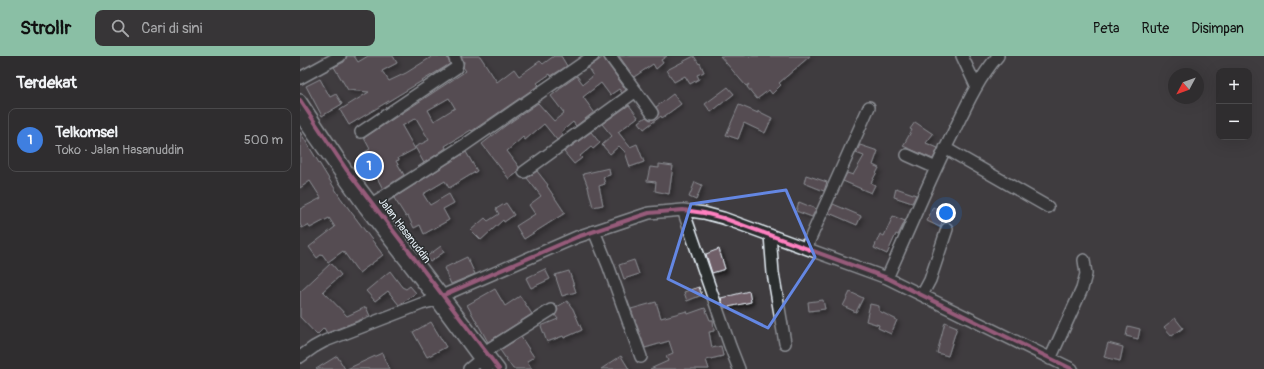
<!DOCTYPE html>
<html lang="id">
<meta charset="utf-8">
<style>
:root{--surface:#2f2d2f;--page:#373537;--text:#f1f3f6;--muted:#a7a8aa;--line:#4a494b;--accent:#8abfa5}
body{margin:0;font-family:Pangolin,sans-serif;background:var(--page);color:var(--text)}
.controls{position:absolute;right:12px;top:12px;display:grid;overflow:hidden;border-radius:8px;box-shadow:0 4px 16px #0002}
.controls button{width:36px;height:36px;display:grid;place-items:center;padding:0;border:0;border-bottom:1px solid var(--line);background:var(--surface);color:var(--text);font:20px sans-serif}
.compass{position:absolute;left:868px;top:12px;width:36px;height:36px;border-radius:50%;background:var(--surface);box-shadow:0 4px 16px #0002;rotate:229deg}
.you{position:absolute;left:646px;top:157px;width:14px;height:14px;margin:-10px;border:3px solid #fff;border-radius:50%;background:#1a73e8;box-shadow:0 0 0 6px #1a73e833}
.badge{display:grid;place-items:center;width:26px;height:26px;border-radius:50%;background:var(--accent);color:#fff;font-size:13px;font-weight:700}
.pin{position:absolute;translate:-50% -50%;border:2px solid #fff;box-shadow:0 1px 4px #0006}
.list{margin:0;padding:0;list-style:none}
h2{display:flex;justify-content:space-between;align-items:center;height:52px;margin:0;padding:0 16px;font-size:17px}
h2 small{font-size:13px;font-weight:400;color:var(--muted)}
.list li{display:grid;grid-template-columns:26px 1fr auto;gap:12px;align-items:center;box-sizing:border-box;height:64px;margin:0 8px 8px;padding:0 8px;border:1px solid var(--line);border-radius:8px}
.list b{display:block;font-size:15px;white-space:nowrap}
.list p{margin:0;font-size:13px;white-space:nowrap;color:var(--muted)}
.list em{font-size:13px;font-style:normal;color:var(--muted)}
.icon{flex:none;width:22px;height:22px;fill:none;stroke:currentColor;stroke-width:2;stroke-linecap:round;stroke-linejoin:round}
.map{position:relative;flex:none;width:964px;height:313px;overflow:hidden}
header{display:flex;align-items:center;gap:24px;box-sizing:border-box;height:56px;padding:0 20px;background:var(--accent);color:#111}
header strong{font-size:19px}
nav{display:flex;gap:22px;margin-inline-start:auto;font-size:14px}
.search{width:280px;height:36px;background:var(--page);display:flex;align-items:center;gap:10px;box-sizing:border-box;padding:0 14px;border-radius:8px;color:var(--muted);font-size:15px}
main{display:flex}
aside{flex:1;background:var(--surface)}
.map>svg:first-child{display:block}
</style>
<header>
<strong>Strollr</strong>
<div class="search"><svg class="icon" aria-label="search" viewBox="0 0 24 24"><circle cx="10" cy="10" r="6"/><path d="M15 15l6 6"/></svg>Cari di sini</div>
<nav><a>Peta</a><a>Rute</a><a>Disimpan</a></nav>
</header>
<main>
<aside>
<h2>Terdekat<small></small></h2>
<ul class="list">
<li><span class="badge" style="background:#3f7fe0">1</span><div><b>Telkomsel</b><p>Toko · Jalan Hasanuddin</p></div><em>500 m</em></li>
</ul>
</aside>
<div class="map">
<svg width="964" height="313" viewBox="0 0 964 313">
<defs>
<filter id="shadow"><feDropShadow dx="3" dy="3" stdDeviation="2" flood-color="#0009"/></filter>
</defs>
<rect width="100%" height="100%" fill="#3f3c3f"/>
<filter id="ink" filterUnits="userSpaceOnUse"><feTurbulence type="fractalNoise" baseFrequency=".025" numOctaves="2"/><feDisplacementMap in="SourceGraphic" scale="8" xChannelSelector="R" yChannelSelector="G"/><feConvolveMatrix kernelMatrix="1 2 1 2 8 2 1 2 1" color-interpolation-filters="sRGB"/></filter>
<g filter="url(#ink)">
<path fill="#6f5e68" stroke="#e8f1f8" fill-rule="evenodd" filter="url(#shadow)" d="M47,0H54L58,6L68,0H93L97,7L82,15L89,25L106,17L133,0H147L150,8L49,69L40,54L69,36L48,34L34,11L44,6Z
M161,0H180L197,26L214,13L219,20L240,5L243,8L254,0H261L267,10L251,20L250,18L237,27L239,29L172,75L171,74L145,90L146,92L124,107L115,91L129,84L116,62L102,70L115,93L98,102L99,104L96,105L104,119L83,133L75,118L73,120L60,99L70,93L64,82L166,15L163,11L164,6ZM149,42L155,52L134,65L128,54Z
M319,0H367L361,4L363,7L356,13L353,8L334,21Z
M394,0L399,8L400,7L404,16L397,19L399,23L390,28L385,20L374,26L367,14Z
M420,0H510L479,27L481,29L472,38L469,34L457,43L447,31L449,28L446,30Z
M303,1L326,34L322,37L319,33L310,39L301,27L283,41L294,56L276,70L273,66L261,76L263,79L257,84L244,68L225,84L223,81L207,95L219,111L217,117L209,123L182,88L205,70L238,47L254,65L264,57L251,40L260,33V32L277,20L283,28L293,20L288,12Z
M20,23L30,41L36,38L42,48L22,60L6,30Z
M428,31L434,38L411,56L405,48Z
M373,38L381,48L362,62L361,60L344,73L339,66L346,61L350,64L356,62L359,57L356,51Z
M329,49L338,61L318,76L330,91L337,88L344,106L330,111L325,96L319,90L310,98L302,89L312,80L302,68Z
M439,49L458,57V55L472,62L465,77L444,67L438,83L426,79Z
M615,66L633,78L626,87L638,92L633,103L603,90L612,74L610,73Z
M0,76L40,141L83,199L59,217L43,195L28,206L22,198L17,202L9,191L35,171L29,162L10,172L8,169L2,172L0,168V153L21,142L10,125L0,132Z
M291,76L300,87L293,93L291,91L280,100L282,102L274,108L264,96Z
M560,89L578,95L573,109L579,112L571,127L575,129L571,137L543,125L547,117L553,119L564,100L556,97Z
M166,96L177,115L149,132L145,125L123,138L130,149L149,138L154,147L143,153L149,164L124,178L120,169L114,172L108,160L106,161L94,142Z
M359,108L373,110L369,138L355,135L356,126L347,125L350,111L359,112Z
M309,112L310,119L303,121L305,128L299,130L303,149L293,151L288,131L283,118Z
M237,115L248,129L247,130L265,157L224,183L216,170L235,158L229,149L241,140L227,122Z
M506,119L527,126L524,135L504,127Z
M395,126L402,129L396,144L389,141Z
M596,132L616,139L612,147L594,141Z
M499,146L516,153L512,161L496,155Z
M206,147L214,159L204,166L203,164L181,184L171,174L185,162L188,165L199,158L196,153Z
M533,148L561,160L557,169L529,157Z
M633,151L646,157L640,171L627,165Z
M593,160L605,165L598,179L596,178L587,198L574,192L580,178L584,180Z
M141,190L144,196L130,206L126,201Z
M419,193L425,213L412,217L406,198Z
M167,201L175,218L151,228L144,212Z
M334,204L339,218L324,223L319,209Z
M31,207L41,219L23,235L47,260L66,251L70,260L27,277L24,272L17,279L0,261V236Z
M245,213L250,223L231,232L226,222Z
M90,215L102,231L106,233L110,230L116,237L99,249L88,235L75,245L66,235Z
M269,215L276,236L262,240L255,219Z
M399,231L402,239L387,245L384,236Z
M195,233L205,250L220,240L232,258L188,286L167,249Z
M449,235L451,246L424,252L421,242Z
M550,236L563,242L556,256L543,250Z
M523,244L525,253L509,255L508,246Z
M267,245L273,253L282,274L264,282L263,280L247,286L241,270L258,263L255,259L258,254L257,251Z
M356,246L361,262L387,255L388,258L405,252L410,264H413L414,275L409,276L412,292L421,290L423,300L406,304L409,313H350L368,305L366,300L373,297L369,285L345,292L331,253Z
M570,248L579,250V255L597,264L591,278L578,272L579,269L566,265Z
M875,262L883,272L872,280L864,271Z
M131,266L146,291L127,301L113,276Z
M645,266L657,271L648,300L637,297Z
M828,270L840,273L838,283L826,280Z
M221,281L234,301L227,305L232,313H213L200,294Z
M808,287L823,291L820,305L804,301Z
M82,297L89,313H47Z
M37,300L45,313H16Z
M321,300L329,313H301Z"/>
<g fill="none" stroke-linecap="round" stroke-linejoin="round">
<defs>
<path id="minor" d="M310,0L352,57
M662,0L676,30
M0,22L40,0
M0,44L46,113L199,313
M0,60L65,152L136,244L187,313
M61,76L156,12L157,8L154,0
M645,92L748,151
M607,99L636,112
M224,116L336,35
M67,151L163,90L293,0
M383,154L430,290L439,313
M294,175L308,209L341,301
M470,179L473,217L485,287
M506,192L569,51
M587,222C609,174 629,124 653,77C666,50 678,23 698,0
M144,239L277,181L349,157L383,154L404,157L423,162L587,222L772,313
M622,239L630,224L647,173
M186,295L251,254
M0,301L14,291L25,285L121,248L136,244
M750,303L782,233L786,218L784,204
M169,313L180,304"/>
</defs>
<use href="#minor" stroke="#e8f1f8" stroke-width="14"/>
<use href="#minor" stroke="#2a2d2e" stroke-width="11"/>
<defs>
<path id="cycleway" d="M0,44L46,113L199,313
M144,239L277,181L349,157L383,154L404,157L423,162L587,222L772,313"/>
</defs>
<use href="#cycleway" stroke="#2a2d2e" stroke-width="6"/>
<use href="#cycleway" stroke="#ff80c0" stroke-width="4"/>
</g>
</g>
<path d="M0 0H964V313H0ZM486,134L515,201L468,272L368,223L391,148Z" fill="#3f3c3f" fill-opacity=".55" fill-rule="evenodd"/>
<path fill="none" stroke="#6487e3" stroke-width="3" stroke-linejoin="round" d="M486,134L515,201L468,272L368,223L391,148Z"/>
<g text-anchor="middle" stroke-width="3" stroke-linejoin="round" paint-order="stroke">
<g font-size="11" fill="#e8f1f8" stroke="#2a2d2e">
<text transform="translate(105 174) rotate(53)" y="4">Jalan Hasanuddin</text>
</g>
</g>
</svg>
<div class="controls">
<button>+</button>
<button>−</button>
</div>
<svg class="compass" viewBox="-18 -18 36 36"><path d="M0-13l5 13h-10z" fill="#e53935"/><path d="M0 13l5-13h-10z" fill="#a7a8aa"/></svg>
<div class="you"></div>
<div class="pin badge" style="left:69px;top:110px;background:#3f7fe0">1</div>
</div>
</main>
